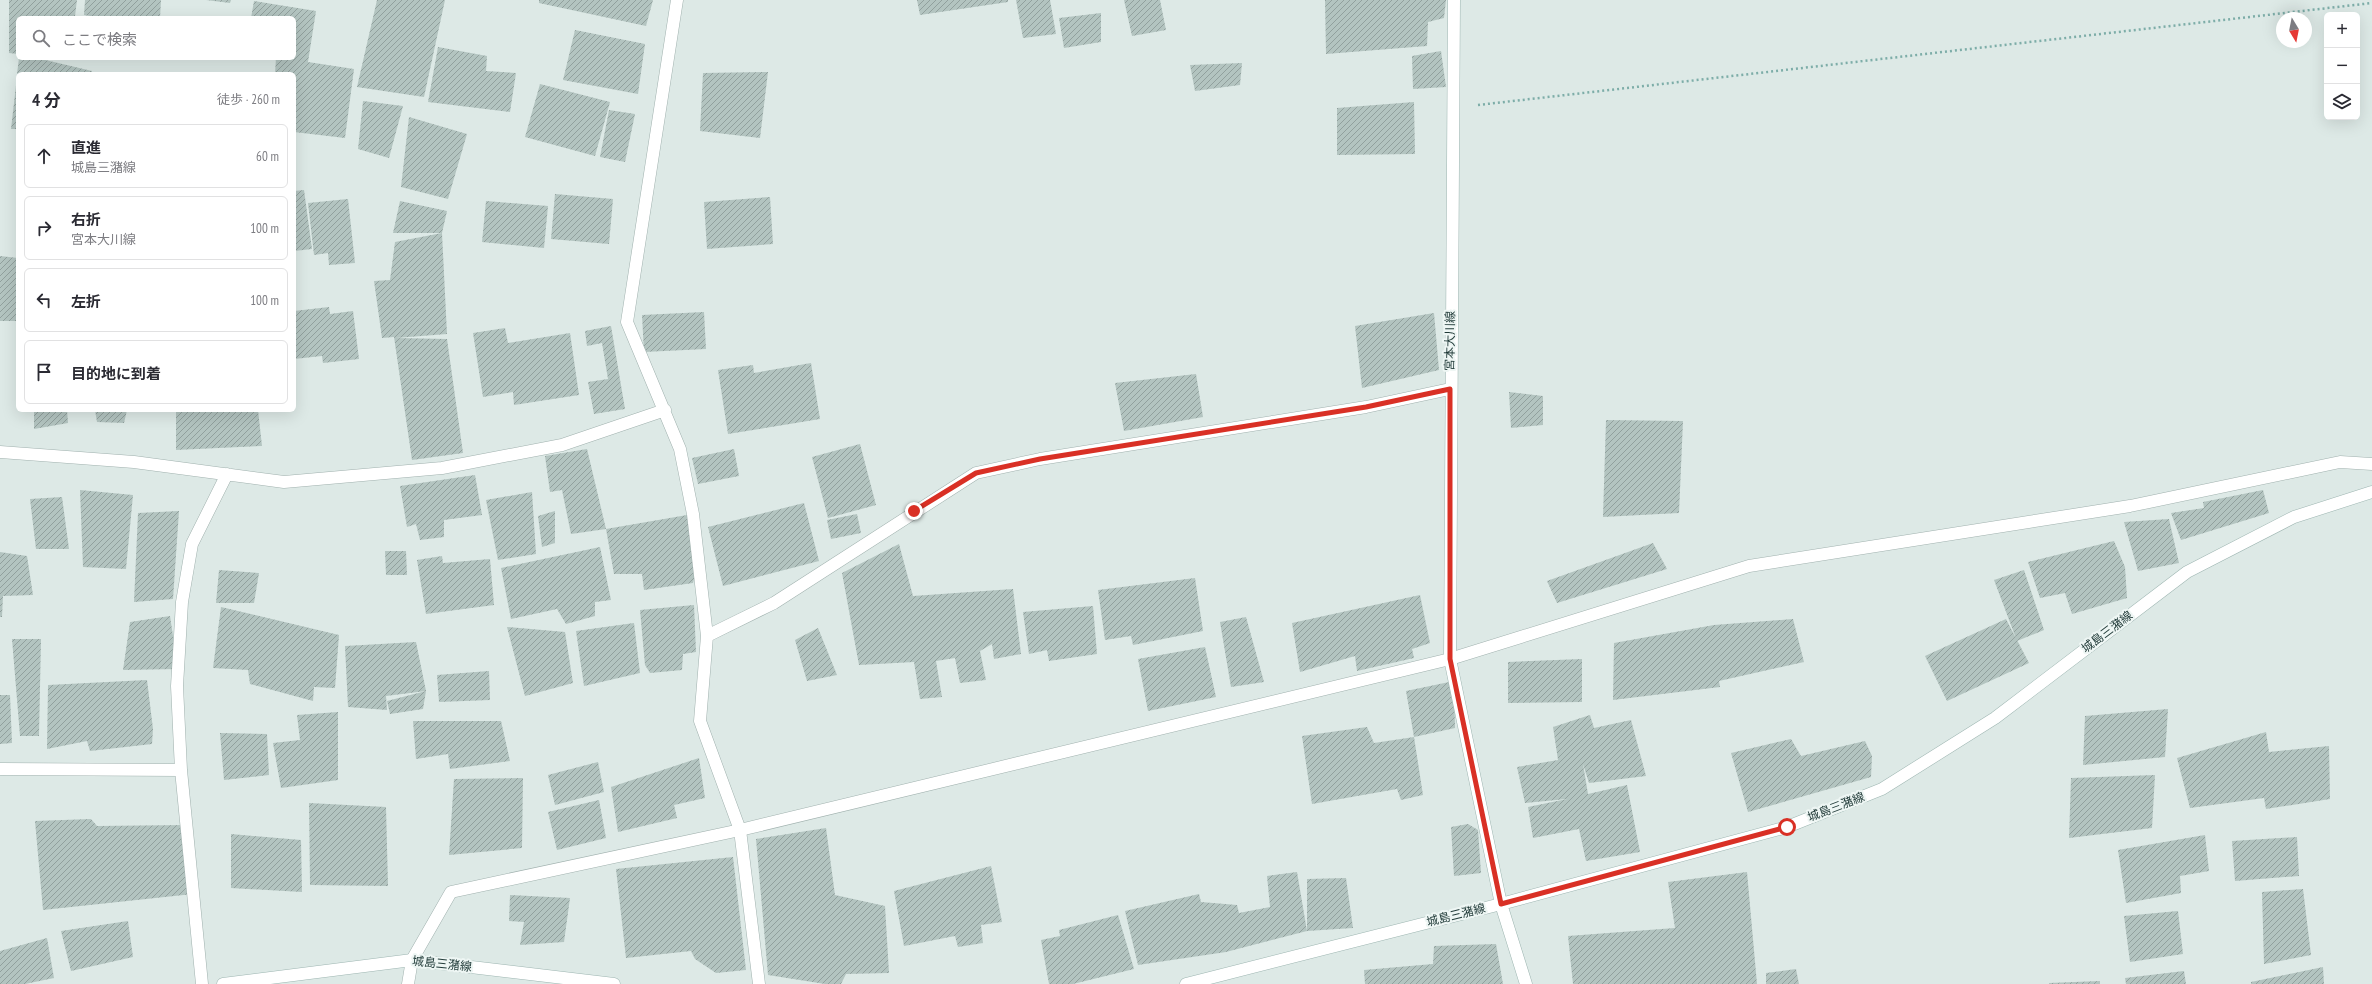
<!DOCTYPE html>
<html lang="ja">
<meta charset="utf-8">
<style>
:root{--surface:#fff;--page:#f7f7f7;--text:#2b2b33;--muted:#7c7c81;--line:#e1e1e2}
body{margin:0;font-family:"PT Sans Narrow","Noto Sans JP",sans-serif;background:var(--page);color:var(--text)}
.controls{position:absolute;right:12px;top:12px;display:grid;overflow:hidden;border-radius:6px;box-shadow:0 4px 16px #0002}
.controls button{width:36px;height:36px;display:grid;place-items:center;padding:0;border:0;border-bottom:1px solid var(--line);background:var(--surface);color:var(--text);font:20px sans-serif}
.compass{position:absolute;left:2276px;top:12px;width:36px;height:36px;border-radius:50%;background:var(--surface);box-shadow:0 4px 16px #0002;rotate:170deg}
.stop{position:absolute;width:12px;height:12px;margin:-9px;border:3px solid #d93025;border-radius:50%;background:#fff}
.stop.end{background:#d93025;border-color:#fff;box-shadow:0 1px 4px #0008}
.list{margin:0;padding:0;list-style:none}
h2{display:flex;justify-content:space-between;align-items:center;height:52px;margin:0;padding:0 16px;font-size:17px}
h2 small{font-size:13px;font-weight:400;color:var(--muted)}
.list li{display:grid;grid-template-columns:26px 1fr auto;gap:12px;align-items:center;box-sizing:border-box;height:64px;margin:0 8px 8px;padding:0 8px;border:1px solid var(--line);border-radius:6px}
.list b{display:block;font-size:15px;white-space:nowrap}
.list p{margin:0;font-size:13px;white-space:nowrap;color:var(--muted)}
.list em{font-size:13px;font-style:normal;color:var(--muted)}
.icon{flex:none;width:22px;height:22px;fill:none;stroke:currentColor;stroke-width:2;stroke-linecap:round;stroke-linejoin:round}
.map{position:relative;flex:none;width:2372px;height:984px;overflow:hidden}
.search{position:absolute;background:var(--surface);box-shadow:0 4px 16px #0002;left:16px;top:16px;width:280px;height:44px;display:flex;align-items:center;gap:10px;box-sizing:border-box;padding:0 14px;border-radius:6px;color:var(--muted);font-size:15px}
.panel{position:absolute;background:var(--surface);box-shadow:0 4px 16px #0002;left:16px;top:72px;width:280px;height:340px;border-radius:6px}
.map>svg:first-child{display:block}
</style>
<div class="map">
<svg width="2372" height="984" viewBox="0 0 2372 984">
<defs>
<pattern id="building-hatch" width="6" height="6" patternUnits="userSpaceOnUse"><rect width="6" height="6" fill="#b3c4c0"/><path d="M-1 1l2-2M0 6l6-6M5 7l2-2" fill="none" stroke="#91a09d"/></pattern>
</defs>
<rect width="100%" height="100%" fill="#dde9e6"/>
<path fill="url(#building-hatch)" d="M9,0H77L75,16L78,18H18V54L9,53Z
M85,0H161L160,18H102L84,15Z
M206,0H231L230,3Z
M377,0H445L424,97L357,87Z
M539,0H653L646,26L539,3Z
M917,0H1008V2L920,15Z
M1016,0H1050L1056,34L1023,38Z
M1124,0H1160L1166,30L1132,36Z
M1325,0H1446L1444,18L1428,22L1427,46L1326,54Z
M254,1L316,11L308,62L354,69L345,138L294,132V74H275L276,58H294V18H251Z
M1101,13V42L1064,48L1059,18Z
M575,30L645,44L638,94L563,80Z
M438,47L487,56L486,71L516,73L510,112L428,102Z
M1441,51L1446,87L1413,89L1412,56Z
M19,58H37L92,71V74H17Z
M1242,63L1240,85L1195,91L1190,65Z
M768,72L760,138L700,131L703,73Z
M17,77L18,129H11Z
M540,84L610,102L595,156L525,137Z
M363,101L403,106L389,158L358,149Z
M1414,102L1415,154L1337,155V108Z
M609,110L635,114L625,162L600,157Z
M409,117L467,134L448,199L401,187Z
M304,190L312,249L294,251V191Z
M555,194L613,199L609,244L551,239Z
M770,197L773,244L707,249L704,202Z
M348,199L355,263L329,265L328,253L314,255L308,203Z
M400,201L447,211L442,233H393Z
M486,201L548,206L544,248L482,242Z
M442,233L447,334L396,338L447,339L463,453L412,460L394,337L382,338L374,281L390,280L395,242Z
M0,256L18,258V321H0Z
M329,307L330,314L353,311L359,359L323,363L322,356L294,359V311Z
M704,312L706,349L644,352L642,315Z
M1434,313L1439,370L1362,388L1355,326Z
M611,326L625,409L594,414L588,382L608,379L602,343L587,346L585,331Z
M505,328L508,343L570,333L579,395L514,405L513,392L483,397L473,333Z
M811,363L820,419L728,434L718,370L753,365L754,373Z
M1196,374L1203,417L1124,431L1115,383Z
M1509,392L1543,396V425L1511,428Z
M34,410H67L68,423L34,429Z
M95,410H127L124,423L97,422Z
M176,410H258L262,446L176,450Z
M1606,420L1683,421L1679,513L1603,517Z
M860,444L876,505L828,518L812,457Z
M587,449L606,529L693,514L700,558L693,583L644,590L642,574H614L606,529L571,534L562,490L550,492L545,456Z
M734,449L739,476L698,484L692,458Z
M475,475L482,515L444,520V537L420,540L416,524L407,527L400,486Z
M80,490L133,495L126,569L83,567Z
M2263,490L2269,513L2181,540L2171,513L2204,508L2203,502Z
M532,492L536,554L498,560L486,500Z
M62,497L69,549H36L30,499Z
M804,503L819,561L723,586L708,527Z
M179,511L173,599L134,602L138,513Z
M555,511V543L542,547L538,516Z
M857,514L861,533L831,539L827,520Z
M2169,519L2179,563L2138,571L2124,522Z
M2114,541L2125,567L2127,598L2072,614L2065,593L2040,598L2028,562Z
M1653,543L1667,569L1557,603L1547,581Z
M899,544L913,596L1013,589L1021,654L994,659L992,644L980,651L986,680L960,683L955,658L936,661L942,697L920,699L914,662L859,665L842,573Z
M600,547L611,600L595,602V616L566,624L557,609L511,619L501,568Z
M385,551H406L407,575H386Z
M0,552L27,556L33,595L3,596L2,617H0Z
M442,556L443,563L490,559L494,605L426,614L417,560Z
M219,570L259,573L254,603H216Z
M2024,570L2044,630L2017,641L1994,580Z
M1195,578L1203,631L1133,645L1131,636L1105,640L1098,590Z
M1420,595L1430,643L1412,649L1414,658L1357,671L1355,656L1300,672L1292,623Z
M694,605L696,652L683,654L682,670L650,673L645,665L640,610Z
M1093,606L1097,654L1049,661L1047,650L1029,654L1023,612Z
M221,607L339,635L335,688L314,687L313,701L250,684L248,670L213,668Z
M170,616L178,669L123,670L130,622Z
M1246,617L1264,682L1231,687L1220,622Z
M1793,619L1804,662L1719,681L1720,687L1613,700L1614,643L1714,625Z
M2006,619L2029,663L1947,701L1925,656Z
M634,623L640,673L584,686L576,631Z
M507,627L565,632L573,683L525,696Z
M818,628L837,675L807,681L795,640Z
M12,639H41L39,736H20Z
M416,642L426,691L386,696L387,710L348,707L345,646Z
M1205,647L1216,697L1148,711L1138,659Z
M1582,659V702L1508,703V662Z
M489,671L490,700L439,702L437,675Z
M147,680L153,729L152,744L90,751L87,741L47,749L48,685Z
M1454,681L1455,728L1414,737L1406,691Z
M426,691L423,709L390,714L387,701Z
M0,695H10L12,743L0,744Z
M2168,709L2165,757L2083,765L2085,716Z
M338,712V780L281,788L273,743L300,740L297,715Z
M1590,715L1594,728L1631,720L1646,776L1589,783L1583,764L1588,794L1627,785L1640,852L1586,861L1579,829L1533,838L1528,807L1567,799L1525,803L1517,767L1558,760L1553,727Z
M413,721H501L510,761L450,769L448,754L416,759Z
M1367,727L1374,743L1414,737L1423,795L1401,800L1397,789L1312,804L1302,736Z
M2266,732L2269,752L2329,746L2330,799L2266,809L2264,798L2190,808L2177,758Z
M220,733L267,734L269,775L224,780Z
M1791,739L1801,756L1865,741L1872,756L1871,777L1748,812L1731,753Z
M699,758L705,798L674,805L677,818L618,832L611,787Z
M598,762L604,792L555,805L548,775Z
M2155,775L2152,828L2069,838L2071,778Z
M523,778L522,848L449,855L454,779Z
M599,800L606,838L557,850L548,812Z
M309,803L386,807L388,886L310,885Z
M91,819L97,826L186,825L193,894L43,910L35,821Z
M1468,824L1478,830L1481,873L1454,876L1451,827Z
M826,828L835,895L885,906L889,973L846,974L841,984H825L768,975L756,839Z
M231,834L301,840L302,892L231,888Z
M2205,835L2209,871L2180,876L2181,893L2126,903L2118,850Z
M2297,837L2299,876L2235,881L2232,841Z
M733,857L746,970L716,973L695,959L691,951L626,958L616,869Z
M991,866L1002,922L981,925L983,943L958,947L955,936L904,946L894,891Z
M1297,872L1307,931L1226,952L1138,965L1125,911L1199,894L1201,902L1237,905L1239,913L1270,907L1267,876Z
M1747,872L1757,984H1573L1568,936L1675,928L1668,882Z
M1346,878L1353,928L1307,931V879Z
M2303,889L2311,955L2264,964L2262,892Z
M510,895L570,898L564,942L520,945L524,922L509,921Z
M2178,911L2183,954L2130,962L2124,916Z
M1118,915L1134,969L1073,984H1049L1041,940L1060,936L1059,930Z
M128,921L133,957L71,971L61,931Z
M47,938L54,978L25,984H0V951Z
M1496,944L1503,984H1365L1364,970L1433,964L1434,946Z
M2323,967L2324,984H2251V982Z
M1796,969L1799,984H1766V973Z
M2184,971L2186,984H2126L2125,978Z
M2100,981V984H2049V983Z"/>
<g fill="none" stroke-linecap="round" stroke-linejoin="round">
<defs>
<path id="lane" d="M412,960L451,892L740,830L1450,659L1749,566L2130,506L2340,462L2372,464"/>
<path id="street" d="M677,0L627,322L680,449L693,514L707,636L700,721L740,830L759,984
M0,452L134,462L284,482L442,468L562,445L665,410
M707,636L774,603L976,473L1040,459L1366,407L1450,389
M0,769L181,770
M202,984L181,770L177,686L182,602L192,544L227,474
M408,984L412,960"/>
<path id="secondary" d="M1454,0L1450,659L1501,904L1526,984
M223,984L412,960L614,984
M1186,984L1501,904L1787,827L1882,789L1995,718L2187,572L2294,517L2372,492"/>
</defs>
<use href="#lane" stroke="#a0b1ae" stroke-width="13"/>
<use href="#street" stroke="#a0b1ae" stroke-width="13"/>
<use href="#secondary" stroke="#9db5b1" stroke-width="13"/>
<path stroke="#7dada8" stroke-width="2.5" stroke-dasharray="2 3" stroke-linecap="butt" d="M1478,105L2372,3"/>
<use href="#lane" stroke="#fff" stroke-width="12"/>
<use href="#street" stroke="#fff" stroke-width="12"/>
<use href="#secondary" stroke="#fff" stroke-width="12"/>
</g>
<g fill="none" stroke-linecap="round" stroke-linejoin="round">
<path stroke="#d93025" stroke-width="5" d="M914,511L976,473L1040,459L1366,407L1450,389V659L1501,904L1787,827"/>
</g>
<g text-anchor="middle" stroke-width="4" stroke-linejoin="round" paint-order="stroke">
<g font-size="12" fill="#1f3937" stroke="#eef6f4">
<text transform="translate(1450 341) rotate(-89)" y="4">宮本大川線</text>
<text transform="translate(2107 632) rotate(-37)" y="4">城島三潴線</text>
<text transform="translate(1836 807) rotate(-21)" y="4">城島三潴線</text>
<text transform="translate(1456 915) rotate(-14)" y="4">城島三潴線</text>
<text transform="translate(442 964) rotate(6)" y="4">城島三潴線</text>
</g>
</g>
</svg>
<div class="controls">
<button>+</button>
<button>−</button>
<button><svg class="icon" aria-label="layers" viewBox="0 0 24 24"><path d="M12 4l9 5-9 5-9-5zM3 14l9 5 9-5"/></svg></button>
</div>
<svg class="compass" viewBox="-18 -18 36 36"><path d="M0-13l5 13h-10z" fill="#e53935"/><path d="M0 13l5-13h-10z" fill="#7c7c81"/></svg>
<div class="stop" style="left:1787px;top:827px"></div>
<div class="stop end" style="left:914px;top:511px"></div>
<div class="search"><svg class="icon" aria-label="search" viewBox="0 0 24 24"><circle cx="10" cy="10" r="6"/><path d="M15 15l6 6"/></svg>ここで検索</div>
<section class="panel">
<h2>4 分<small>徒歩 · 260 m</small></h2>
<ul class="list">
<li><svg class="icon" aria-label="ahead" viewBox="0 0 24 24"><path d="M12 20V5M6 11l6-6 6 6"/></svg><div><b>直進</b><p>城島三潴線</p></div><em>60 m</em></li>
<li><svg class="icon" aria-label="right" viewBox="0 0 24 24"><path d="M7 20v-9h11M14 6l5 5-5 5"/></svg><div><b>右折</b><p>宮本大川線</p></div><em>100 m</em></li>
<li><svg class="icon" aria-label="left" viewBox="0 0 24 24"><path d="M17 20v-9H6M10 6l-5 5 5 5"/></svg><div><b>左折</b></div><em>100 m</em></li>
<li><svg class="icon" aria-label="arrive" viewBox="0 0 24 24"><path d="M6 21V4h12l-3 4 3 4H6"/></svg><div><b>目的地に到着</b></div></li>
</ul>
</section>
</div>
